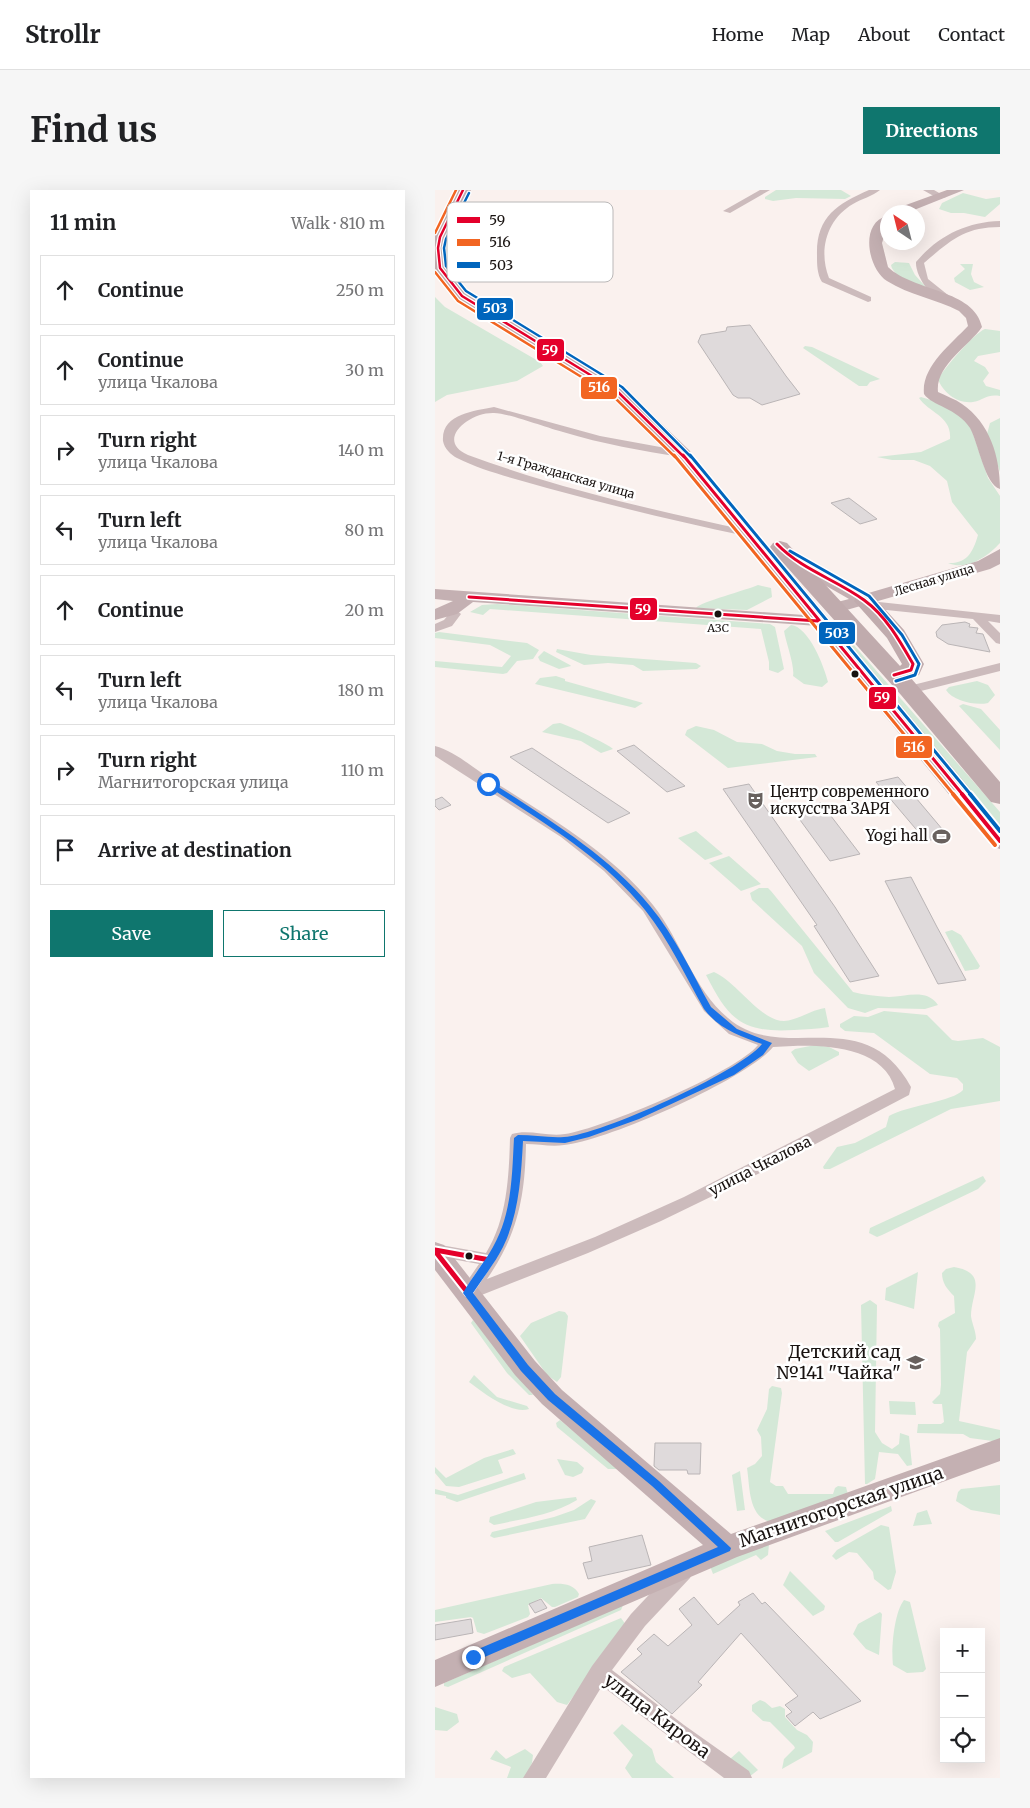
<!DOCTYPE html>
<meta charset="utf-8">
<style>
:root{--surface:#fff;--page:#f6f6f6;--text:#202124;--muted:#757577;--line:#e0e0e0;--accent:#0f766e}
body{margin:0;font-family:Merriweather,serif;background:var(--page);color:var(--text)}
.controls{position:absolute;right:15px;bottom:15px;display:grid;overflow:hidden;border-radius:0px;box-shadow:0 5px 20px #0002}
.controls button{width:45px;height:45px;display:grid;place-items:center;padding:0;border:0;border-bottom:1px solid var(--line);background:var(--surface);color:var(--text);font:25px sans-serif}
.compass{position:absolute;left:445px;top:15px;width:45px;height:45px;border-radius:50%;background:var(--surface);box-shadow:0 5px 20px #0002;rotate:325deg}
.stop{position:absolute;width:15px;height:15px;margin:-11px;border:4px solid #1a73e8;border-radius:50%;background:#fff}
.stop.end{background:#1a73e8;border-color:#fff;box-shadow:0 1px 5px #0008}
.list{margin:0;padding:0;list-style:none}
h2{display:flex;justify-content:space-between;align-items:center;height:65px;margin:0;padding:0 20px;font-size:21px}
h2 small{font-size:16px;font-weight:400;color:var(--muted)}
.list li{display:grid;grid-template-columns:32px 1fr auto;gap:15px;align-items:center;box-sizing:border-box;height:70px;margin:0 10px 10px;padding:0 10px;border:1px solid var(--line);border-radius:0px}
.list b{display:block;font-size:19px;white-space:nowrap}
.list p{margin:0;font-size:16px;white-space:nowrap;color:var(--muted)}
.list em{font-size:16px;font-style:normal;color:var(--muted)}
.actions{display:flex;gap:10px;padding:15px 20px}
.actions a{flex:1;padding:11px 0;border:1px solid var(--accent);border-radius:0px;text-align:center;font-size:18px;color:var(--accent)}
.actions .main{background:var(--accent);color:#fff}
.icon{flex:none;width:28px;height:28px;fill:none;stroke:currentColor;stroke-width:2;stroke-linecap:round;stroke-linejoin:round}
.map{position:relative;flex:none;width:565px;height:1588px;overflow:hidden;border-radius:0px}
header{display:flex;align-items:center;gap:30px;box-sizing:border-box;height:70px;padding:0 25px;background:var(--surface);border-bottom:1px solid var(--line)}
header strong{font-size:24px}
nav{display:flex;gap:28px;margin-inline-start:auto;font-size:18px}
.intro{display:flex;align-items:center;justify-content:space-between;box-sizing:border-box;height:120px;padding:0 30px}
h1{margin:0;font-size:35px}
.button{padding:12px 22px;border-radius:0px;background:var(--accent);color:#fff;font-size:18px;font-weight:700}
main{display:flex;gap:30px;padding:0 30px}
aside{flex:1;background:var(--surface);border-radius:0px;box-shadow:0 5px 20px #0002}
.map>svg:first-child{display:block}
</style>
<header>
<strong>Strollr</strong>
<nav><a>Home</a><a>Map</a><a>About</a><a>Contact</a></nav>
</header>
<div class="intro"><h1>Find us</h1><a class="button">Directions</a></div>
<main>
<aside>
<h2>11 min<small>Walk · 810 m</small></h2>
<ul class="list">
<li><svg class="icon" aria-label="ahead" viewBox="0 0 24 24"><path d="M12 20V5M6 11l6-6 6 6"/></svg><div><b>Continue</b></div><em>250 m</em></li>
<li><svg class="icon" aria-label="ahead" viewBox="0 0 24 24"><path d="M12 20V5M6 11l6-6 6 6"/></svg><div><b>Continue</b><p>улица Чкалова</p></div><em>30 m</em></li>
<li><svg class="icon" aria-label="right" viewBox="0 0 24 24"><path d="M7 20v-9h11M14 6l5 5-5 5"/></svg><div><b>Turn right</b><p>улица Чкалова</p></div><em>140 m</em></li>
<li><svg class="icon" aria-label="left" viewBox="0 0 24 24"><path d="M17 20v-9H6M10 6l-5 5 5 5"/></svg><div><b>Turn left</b><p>улица Чкалова</p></div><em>80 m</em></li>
<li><svg class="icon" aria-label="ahead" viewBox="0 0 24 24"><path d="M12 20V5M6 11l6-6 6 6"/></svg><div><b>Continue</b></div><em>20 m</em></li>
<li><svg class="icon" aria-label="left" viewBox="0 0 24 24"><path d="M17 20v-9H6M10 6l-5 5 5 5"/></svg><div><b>Turn left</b><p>улица Чкалова</p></div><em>180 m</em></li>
<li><svg class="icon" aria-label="right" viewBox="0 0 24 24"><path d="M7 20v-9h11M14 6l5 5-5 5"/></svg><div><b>Turn right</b><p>Магнитогорская улица</p></div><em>110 m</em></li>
<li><svg class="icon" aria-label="arrive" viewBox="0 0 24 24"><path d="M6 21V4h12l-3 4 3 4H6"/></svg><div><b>Arrive at destination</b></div></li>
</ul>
<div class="actions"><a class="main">Save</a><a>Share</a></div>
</aside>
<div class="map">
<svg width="565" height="1588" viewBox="0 0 565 1588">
<rect width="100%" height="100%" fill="#faf1ee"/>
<path fill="#d4e8d7" d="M341,0H406L416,6L410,9L361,8L338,11L330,9V7Z
M528,3L551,9L565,7V14L550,27L529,23H516L504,19L507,13Z
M460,72L474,73L480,85L491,97C480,95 458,87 456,75Z
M525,74H538L536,84L539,92L549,97L535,100L520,92L519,88L530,79Z
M0,107L10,117L105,172L108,176L82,191L12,205L0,212Z
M550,139L565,141V162L543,166L539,171L550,177L554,183L548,191L551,196L565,200V206C551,204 550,210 538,212C523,214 508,203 503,189C509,179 539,143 550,139Z
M370,156L377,157L445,189L435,192L432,196H424L368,158Z
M486,207L512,215L534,232L553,288L565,306V353C552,367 532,381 513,373C532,374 538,362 543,345L517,312L512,291L495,276L479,270H457L442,267L486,262L515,249C517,226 494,223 484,208Z
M565,228V282L552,244L555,233Z
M323,395L336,398L337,407L312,420L261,418C265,412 312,400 323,395Z
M62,414L335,434L340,437L349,479L343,483L334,480V472L326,439L55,419L48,425L35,422L47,415Z
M356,435C374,437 389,476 393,492L387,497L369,494L358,486C360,476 351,453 349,441Z
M404,438L565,622V636L402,439Z
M4,442L92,453L104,460L98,469L82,471L72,483L68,484L0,477V471L67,477L76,466L55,455L0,448V443Z
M122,459L156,465L261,473L266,476L262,479L208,481L198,475L173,473L149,475L121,462Z
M109,461L135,475L136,476L124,479L105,471L103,467Z
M121,486L130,489V491L208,513L200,518L100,494L105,488Z
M542,491L553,495L560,505L553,513C541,516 518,511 511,500L514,497Z
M528,514L546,519L565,540V560L524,516Z
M125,533C132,535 175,555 178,559L166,563L146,551L107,542L118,534Z
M261,536L279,540L302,552L327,554L342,561L360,564H380L382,567L293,578L250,545L252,540Z
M261,641L288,664L270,670L243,648Z
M294,666L326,694L306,701L274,673Z
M324,698H333L336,701L418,802C429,805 442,806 454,807C471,807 491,798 503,815L490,819L443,818L430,823L413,818L379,783L367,756L317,710L315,703Z
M517,740L526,745L545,776L543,779L530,781L510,742Z
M279,782C301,791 325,831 349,831C363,830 376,820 390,818L394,837C382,839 370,839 359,840C307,843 294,830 271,785Z
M449,821L492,825L517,850L523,851L548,848L565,857V911L516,919L395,979H389L388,977L402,957L420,953L451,937L454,926C471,916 519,911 528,900V894L522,888L495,884L439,843L410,841L405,837V834L419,826L433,827Z
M380,855L394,857L404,862V865L374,881L363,873L356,862L360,859Z
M548,986L551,991L543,999L447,1045L442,1047L434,1043L435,1038Z
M519,1077C554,1083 536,1104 536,1126C537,1134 541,1141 541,1149L532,1162L524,1231L565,1240V1252L535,1248L528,1244L482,1243L483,1234H506L509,1232L507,1214H499L497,1212L505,1204L506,1195L505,1139L503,1136L504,1132L520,1123L519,1106C512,1099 507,1093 507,1083L511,1079Z
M483,1082L479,1119L450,1110L451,1098Z
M435,1110L442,1115L440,1242L447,1253L457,1259L464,1254L465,1243L474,1246L477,1275L472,1276L463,1264L444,1262L440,1289L432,1294H430L426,1115Z
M124,1121L130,1122L133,1126L126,1187L122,1192L112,1185L85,1146L96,1133Z
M38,1130L98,1205H94L72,1183L36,1133Z
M39,1185L62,1207L92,1216L94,1219C77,1225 47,1202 34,1192Z
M337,1196L346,1198L347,1203L335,1292L341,1296H348L353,1304H398L400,1298L403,1296L411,1297L413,1305L336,1332C313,1327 315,1297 312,1278L320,1274L327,1266L326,1247L322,1240L332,1219L334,1199Z
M454,1211L480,1212L481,1225L455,1224Z
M125,1230L183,1279H173L122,1237L121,1233Z
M78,1259L81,1264L63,1270L68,1283L24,1297L11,1296L0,1283V1277L11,1288L49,1268Z
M122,1269L142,1272L149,1278L147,1283L138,1287L130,1285Z
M305,1281L310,1320L302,1321L297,1285Z
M89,1283L91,1289L22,1312L11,1308V1306L0,1304V1299L23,1305Z
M565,1295V1325L536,1320L521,1311L523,1302L526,1299Z
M141,1307L142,1310C118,1325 86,1329 59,1335L54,1332L55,1327L101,1312Z
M156,1309L161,1311L160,1313L150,1329L59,1348L55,1346L57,1342L119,1327L139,1320Z
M456,1316L457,1321L403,1352H400L390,1341Z
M492,1320L497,1334L478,1336L482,1323Z
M446,1335L454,1337L461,1382L456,1399L453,1400L439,1389L438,1382L422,1363L414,1362L401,1370L397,1366L402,1360Z
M334,1354L333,1365L326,1370L321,1365L278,1384L275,1376Z
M355,1381L390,1416L389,1420L378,1426L348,1395Z
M117,1394C127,1393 139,1394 144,1404L143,1407L120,1417H117L106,1408L93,1415L95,1424L93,1427L49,1444L42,1442L38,1428L36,1427L0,1432V1420Z
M469,1410L475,1412L491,1479L488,1482L472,1483L458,1475C456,1459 459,1423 469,1410Z
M188,1415L186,1420L13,1497L9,1496V1493Z
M445,1422L447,1424L444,1465L431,1459L418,1444L423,1434Z
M186,1428L191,1435L132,1515L122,1512L95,1483L77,1488L67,1481L69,1477Z
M325,1510L330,1512L337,1518L345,1516L350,1519V1527L362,1540L372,1545L378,1552L377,1562L347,1579L349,1569L360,1558L359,1556L335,1532L328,1531L317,1521V1515Z
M0,1517L22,1524L24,1532L12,1541L0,1540Z
M187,1534L217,1559L221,1572L239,1588H197L190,1578L198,1565L178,1543Z
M90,1559L98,1565L97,1573L90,1588H72L76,1577L55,1569L61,1560L71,1569Z
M304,1561L323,1580L314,1587L295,1569Z"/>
<path fill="#dfdadb" stroke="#bab5b6" d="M315,135L351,186L365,204L327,215L315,208H303L298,205L263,152L266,145L291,141L292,137Z
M414,308L442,329L425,334L396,313Z
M530,432L535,434L534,437L543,438L541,443L548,444L555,462L513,454L502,447L501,442L507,435Z
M199,555L250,596L232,602L182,561Z
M97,558L195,623L173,633L75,567Z
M463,587L481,608L513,646L491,651L441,592Z
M314,594L400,717L444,786L415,792L379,736L382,735L288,599Z
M7,607L16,615L4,620L0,616V610Z
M386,613L425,664L395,671L357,619Z
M476,687L502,737L531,790L503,794L450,691Z
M220,1253H266L265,1284H253L252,1280H224L219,1276Z
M207,1345L216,1375L153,1389L148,1373L157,1371L154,1357Z
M318,1403L327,1414L330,1412L426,1511L385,1529L378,1522L360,1536L351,1526L357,1522L350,1515L363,1506L306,1443L263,1492L267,1495L237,1524L186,1482L207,1464L202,1459L219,1444L233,1456L257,1435L244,1419L259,1407L283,1435L305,1415L303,1412Z
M106,1409L112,1418L100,1423L94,1414Z
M36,1429L38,1443L0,1450V1435Z"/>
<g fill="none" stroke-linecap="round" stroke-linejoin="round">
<path fill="#ccbbbc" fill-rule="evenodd" d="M325,0H335L295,23L288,21Z
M434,0H445C438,6 426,9 418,14C392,29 383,60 394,88L436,107V111L433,112L387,92C382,84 382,74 382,65C381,27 402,14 434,0Z
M488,0H499L511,7L504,9Z
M565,31V37C529,37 515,51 489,73L493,89L518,109V113C501,116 480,88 481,72C503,46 531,32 565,31Z
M59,217L165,246L247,261L252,264L247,267C206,261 168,254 128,242C112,238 73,223 59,223C33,222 0,251 33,265C123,298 217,320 311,340L317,343L311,346C244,332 178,316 112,298C82,289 50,282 22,268C16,265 9,258 8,251C6,224 39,221 59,217Z
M430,407L444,412L565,425V433L553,431L565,443V454L561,453L538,429L442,419L424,411Z
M16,416L26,424L17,436L0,442V434L9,430L14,424L10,420Z
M565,473V481L474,504L468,500L470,497Z
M0,556C19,561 39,578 55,589C112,626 175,661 218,715C246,750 258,799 293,828C348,876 428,810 476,897L474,905L329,981L226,1031L153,1063L39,1108L33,1109L27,1108L24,1103L44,1074L0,1066V1054L51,1063C72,1029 74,987 75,948L77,944C94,939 113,947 130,944C166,939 302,882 323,855L294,844L269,821L208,721L169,681L126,647L0,566ZM358,856C393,855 449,858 460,899L249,1007L160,1047L52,1089C83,1044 90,1007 91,954C103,954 117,957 129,955C172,951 312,889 338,857Z
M248,1374L255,1376L258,1382L255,1388L210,1436L177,1480L249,1535L314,1581L317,1588H289L167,1496L111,1588H88L157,1476L196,1424L241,1376Z"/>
<path fill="#c4b0b2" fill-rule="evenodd" d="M512,0H529L474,22H458L460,19Z
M452,26V37L447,53L453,77C479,102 539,99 547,137C534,156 500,176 503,202C511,206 520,209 527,214C555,233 565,267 565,299C550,295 543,252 535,238C522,218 497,216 489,204C486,177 516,154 533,136L531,128L524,121C501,109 474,105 452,91C433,79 424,33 452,26Z
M565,359V374L555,379L401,423L395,422L392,418L395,414L414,409L346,370L343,366L346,362H358L430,404L543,371Z
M0,399L383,426L389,427L392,431L389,435L383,436L38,412L22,424L0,430V419L18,411L0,409Z
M0,1052L9,1055L100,1171L127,1200L296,1344L565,1248V1271L302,1367L0,1497V1470L268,1355L107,1214L80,1185L0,1080Z"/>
<path fill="#c0abad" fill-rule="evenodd" d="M20,0H36L13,47L11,58L13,77L33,102L189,198L254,260L336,359L335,357L338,353L345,351L352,353L465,476L467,474L452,448L419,411L422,406L430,405L438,406L469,440L489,474L484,485L475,487L565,592V614L556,612L466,505L342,366L565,635V659L556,656L240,268L177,206L21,110L0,82V41Z"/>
<defs>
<path id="bus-1-far3" d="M28,0L5,47L3,58L5,78L27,106L183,202L249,267"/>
<path id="bus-1-far2" d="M248,265L528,605
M342,354C367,380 400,389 429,410C451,426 465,451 478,474L476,480L459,485
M34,407L383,431"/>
<path id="bus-1-far1" d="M527,604L565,651"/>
<path id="bus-1" d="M0,1060L55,1070L33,1103L0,1061"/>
<path id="bus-2-far2" d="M0,43L21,0
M0,82L23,111L179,207L240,267"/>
<path id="bus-2-far1" d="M239,265L519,605"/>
<path id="bus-2" d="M518,604L560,655"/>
<path id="bus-3-far2" d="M34,3L11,49L9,58L11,76L31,101L187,197L256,267"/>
<path id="bus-3-far1" d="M255,265L536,605
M355,361L434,406L467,445L484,474L480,485L461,491"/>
<path id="bus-3" d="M535,604L565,641"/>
</defs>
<use href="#bus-1-far3" stroke="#fff" stroke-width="5"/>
<use href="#bus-1-far2" stroke="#fff" stroke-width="6"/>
<use href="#bus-1-far1" stroke="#fff" stroke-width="8"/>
<use href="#bus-1" stroke="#fff" stroke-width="9"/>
<use href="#bus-2-far2" stroke="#fff" stroke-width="5"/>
<use href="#bus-2-far1" stroke="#fff" stroke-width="6"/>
<use href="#bus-2" stroke="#fff" stroke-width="8"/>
<use href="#bus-3-far2" stroke="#fff" stroke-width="5"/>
<use href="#bus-3-far1" stroke="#fff" stroke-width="6"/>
<use href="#bus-3" stroke="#fff" stroke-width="8"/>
<use href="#bus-1-far3" stroke="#e4002b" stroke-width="2.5"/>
<use href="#bus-1-far2" stroke="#e4002b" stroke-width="3"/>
<use href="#bus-1-far1" stroke="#e4002b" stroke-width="4"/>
<use href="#bus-1" stroke="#e4002b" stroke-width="5"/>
<use href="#bus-2-far2" stroke="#f26522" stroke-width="2.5"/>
<use href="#bus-2-far1" stroke="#f26522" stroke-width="3"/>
<use href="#bus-2" stroke="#f26522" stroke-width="4"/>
<use href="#bus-3-far2" stroke="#0065bd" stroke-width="2.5"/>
<use href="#bus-3-far1" stroke="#0065bd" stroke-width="3"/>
<use href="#bus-3" stroke="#0065bd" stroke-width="4"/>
</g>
<path fill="#1a73e8" d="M51,592H56C111,628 172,664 215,716C240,746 257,783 276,817L302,839L337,853L328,865L299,885L204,929L154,947L130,953L88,951C86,987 84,1024 68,1057C60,1073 48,1088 38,1103L93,1175L120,1204L224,1291L296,1358L295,1361L38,1472L34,1470V1463L283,1357L217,1296L113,1210L86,1181L28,1103C37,1087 49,1073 58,1057C77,1024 77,985 79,948L83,945C98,945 114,948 129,947C165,945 305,882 327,854C305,846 284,839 269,819C250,785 234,750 210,720C168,667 106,631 51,595Z"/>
<defs>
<symbol id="theatre-bare" viewBox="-9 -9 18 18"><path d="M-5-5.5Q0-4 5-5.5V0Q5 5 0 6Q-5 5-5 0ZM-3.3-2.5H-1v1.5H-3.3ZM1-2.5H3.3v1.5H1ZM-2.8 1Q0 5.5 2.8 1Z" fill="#68615e" stroke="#fff" stroke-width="2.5" paint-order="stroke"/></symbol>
<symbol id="stadium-bare" viewBox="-9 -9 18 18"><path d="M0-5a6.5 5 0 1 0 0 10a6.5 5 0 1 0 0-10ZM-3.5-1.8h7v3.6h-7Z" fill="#68615e" stroke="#fff" stroke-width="2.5" paint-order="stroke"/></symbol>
<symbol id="school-bare" viewBox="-9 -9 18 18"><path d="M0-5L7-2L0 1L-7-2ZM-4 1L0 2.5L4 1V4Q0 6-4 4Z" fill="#68615e" stroke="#fff" stroke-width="2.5" paint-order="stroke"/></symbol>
</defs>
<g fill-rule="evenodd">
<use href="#theatre-bare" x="308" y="598" width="25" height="25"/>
<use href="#stadium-bare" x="494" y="634" width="25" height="25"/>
<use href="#school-bare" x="468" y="1160" width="25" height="25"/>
</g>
<g fill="#191311" stroke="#fff" stroke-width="2">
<circle cx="283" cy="424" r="4.5"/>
<circle cx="420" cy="484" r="4.5"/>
<circle cx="34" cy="1066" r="4.5"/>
</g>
<g text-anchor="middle" stroke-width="5" stroke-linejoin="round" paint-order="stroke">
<g font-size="11" fill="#191311" stroke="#fff">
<text x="283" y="442">АЗС</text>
</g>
<g font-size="12" fill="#191311" stroke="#fff">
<text transform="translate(131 285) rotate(16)" y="4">1-я Гражданская улица</text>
<text transform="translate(499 390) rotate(-17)" y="4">Лесная улица</text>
</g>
<g font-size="15" fill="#191311" stroke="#fff" text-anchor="start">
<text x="335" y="607">Центр современного<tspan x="335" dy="17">искусства ЗАРЯ</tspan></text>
<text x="493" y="651" text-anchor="end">Yogi hall</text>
</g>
<g font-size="15" fill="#191311" stroke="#fff">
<text transform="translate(325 976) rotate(-27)" y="5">улица Чкалова</text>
</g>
<g font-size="18" fill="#191311" stroke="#fff" text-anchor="end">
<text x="466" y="1168">Детский сад<tspan x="466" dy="21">№141 "Чайка"</tspan></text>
</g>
<g font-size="18" fill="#191311" stroke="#fff">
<text transform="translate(406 1317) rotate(-19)" y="6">Магнитогорская улица</text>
<text transform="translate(222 1526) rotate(37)" y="6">улица Кирова</text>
</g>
</g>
<rect x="12" y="12" width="166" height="80" rx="8" fill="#fff" stroke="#bab8b8" stroke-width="1"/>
<rect x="22" y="27" width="23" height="6" fill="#e4002b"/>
<rect x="22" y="49" width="23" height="7" fill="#f26522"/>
<rect x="22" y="72" width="23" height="6" fill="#0065bd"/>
<g font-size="14" fill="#191311">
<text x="54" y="35">59</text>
<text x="54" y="57">516</text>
<text x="54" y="80">503</text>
</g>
<g stroke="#fff" stroke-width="2">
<rect x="41" y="107" width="38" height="24" rx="5" fill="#0065bd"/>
<rect x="101" y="148" width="29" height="24" rx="5" fill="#e4002b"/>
<rect x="145" y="186" width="38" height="24" rx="5" fill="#f26522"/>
<rect x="194" y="407" width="29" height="24" rx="5" fill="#e4002b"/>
<rect x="383" y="431" width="38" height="24" rx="5" fill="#0065bd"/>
<rect x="433" y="496" width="29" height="24" rx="5" fill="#e4002b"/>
<rect x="460" y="545" width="38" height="24" rx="5" fill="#f26522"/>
</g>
<g font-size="14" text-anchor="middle" font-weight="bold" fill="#fff">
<text x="60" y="123">503</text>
<text x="115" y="165">59</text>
<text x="164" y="202">516</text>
<text x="208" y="424">59</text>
<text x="402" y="448">503</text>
<text x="447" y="512">59</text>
<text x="479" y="562">516</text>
</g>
</svg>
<div class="controls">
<button>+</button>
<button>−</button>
<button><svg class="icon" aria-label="locate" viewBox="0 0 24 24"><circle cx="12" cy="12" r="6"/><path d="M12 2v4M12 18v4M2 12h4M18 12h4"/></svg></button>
</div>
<svg class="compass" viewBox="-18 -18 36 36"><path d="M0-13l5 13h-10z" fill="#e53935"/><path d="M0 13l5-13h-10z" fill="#757577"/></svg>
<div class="stop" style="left:53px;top:594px"></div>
<div class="stop end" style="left:38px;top:1467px"></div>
</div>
</main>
